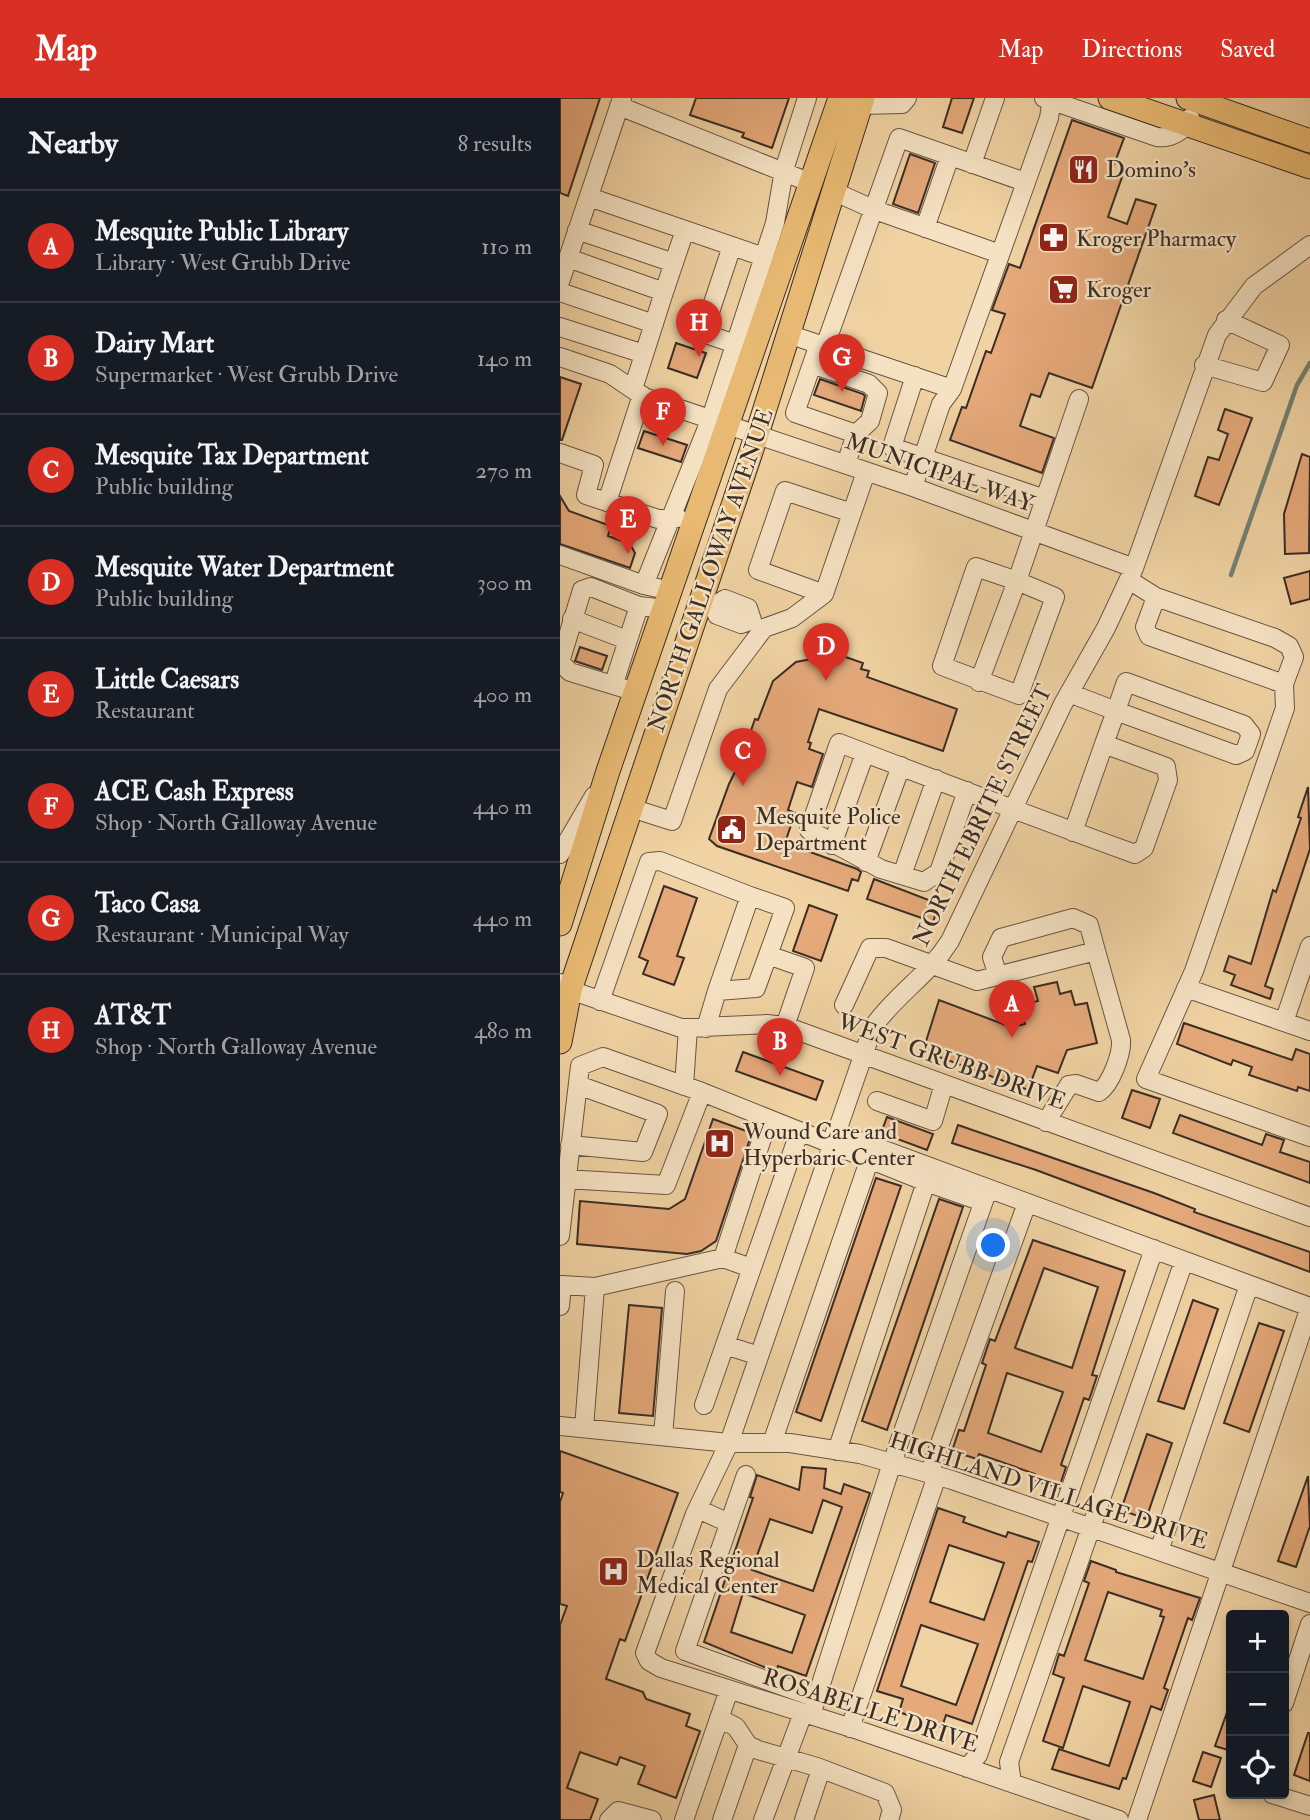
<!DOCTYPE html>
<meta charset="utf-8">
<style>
:root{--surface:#171b24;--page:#20242c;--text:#f1f3f6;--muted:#9ea1a6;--line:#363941;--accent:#d93025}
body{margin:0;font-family:"IM FELL Double Pica",serif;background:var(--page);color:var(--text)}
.controls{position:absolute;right:21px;bottom:21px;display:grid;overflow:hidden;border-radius:7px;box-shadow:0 4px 10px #0003}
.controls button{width:63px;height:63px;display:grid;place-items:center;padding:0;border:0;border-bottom:2px solid var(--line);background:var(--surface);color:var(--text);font:35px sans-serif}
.you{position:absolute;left:434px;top:1148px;width:24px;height:24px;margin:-18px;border:5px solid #fff;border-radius:50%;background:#1a73e8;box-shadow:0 0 0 10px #1a73e833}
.badge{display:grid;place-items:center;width:46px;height:46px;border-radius:50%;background:var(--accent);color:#fff;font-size:23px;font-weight:700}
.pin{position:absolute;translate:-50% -58px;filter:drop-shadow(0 2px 4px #0008)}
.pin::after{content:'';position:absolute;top:37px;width:24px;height:21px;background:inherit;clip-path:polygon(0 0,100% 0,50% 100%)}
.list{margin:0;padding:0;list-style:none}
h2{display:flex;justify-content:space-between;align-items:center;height:91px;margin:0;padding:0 28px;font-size:30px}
h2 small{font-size:23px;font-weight:400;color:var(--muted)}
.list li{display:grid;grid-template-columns:46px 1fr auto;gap:21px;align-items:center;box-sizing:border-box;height:112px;padding:0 28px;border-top:2px solid var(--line)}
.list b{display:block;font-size:26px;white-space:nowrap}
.list p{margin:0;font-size:23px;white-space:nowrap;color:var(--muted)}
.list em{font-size:23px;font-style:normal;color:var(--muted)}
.icon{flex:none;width:38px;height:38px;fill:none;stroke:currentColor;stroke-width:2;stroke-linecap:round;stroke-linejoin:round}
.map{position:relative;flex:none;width:750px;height:1722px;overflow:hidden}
header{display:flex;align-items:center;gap:42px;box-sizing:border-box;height:98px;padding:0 35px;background:var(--accent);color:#fff}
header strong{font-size:33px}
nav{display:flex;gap:38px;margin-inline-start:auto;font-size:24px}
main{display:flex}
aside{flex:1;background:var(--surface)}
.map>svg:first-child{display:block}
</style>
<header>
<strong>Map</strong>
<nav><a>Map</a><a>Directions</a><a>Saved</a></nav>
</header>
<main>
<aside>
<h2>Nearby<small>8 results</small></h2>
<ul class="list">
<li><span class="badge">A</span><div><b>Mesquite Public Library</b><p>Library · West Grubb Drive</p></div><em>110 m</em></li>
<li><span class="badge">B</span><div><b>Dairy Mart</b><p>Supermarket · West Grubb Drive</p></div><em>140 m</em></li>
<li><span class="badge">C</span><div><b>Mesquite Tax Department</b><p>Public building</p></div><em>270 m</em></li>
<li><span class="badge">D</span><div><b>Mesquite Water Department</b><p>Public building</p></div><em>300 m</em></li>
<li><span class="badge">E</span><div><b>Little Caesars</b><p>Restaurant</p></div><em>400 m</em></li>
<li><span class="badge">F</span><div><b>ACE Cash Express</b><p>Shop · North Galloway Avenue</p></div><em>440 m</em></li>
<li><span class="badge">G</span><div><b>Taco Casa</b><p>Restaurant · Municipal Way</p></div><em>440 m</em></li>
<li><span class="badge">H</span><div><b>AT&amp;T</b><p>Shop · North Galloway Avenue</p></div><em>480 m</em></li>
</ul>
</aside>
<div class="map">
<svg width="750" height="1722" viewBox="0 0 750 1722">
<rect width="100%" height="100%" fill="#f0d2a3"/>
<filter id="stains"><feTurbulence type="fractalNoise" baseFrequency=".00286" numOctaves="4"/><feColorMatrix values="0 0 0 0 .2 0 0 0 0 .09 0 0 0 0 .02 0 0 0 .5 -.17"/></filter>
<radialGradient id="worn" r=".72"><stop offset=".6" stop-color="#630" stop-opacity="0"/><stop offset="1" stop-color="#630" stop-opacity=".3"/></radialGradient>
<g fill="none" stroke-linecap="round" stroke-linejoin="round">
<path stroke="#748074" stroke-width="4.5" d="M671,477L737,287L750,265"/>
</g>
<path fill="#e5a97a" stroke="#3a2d25" stroke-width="2" fill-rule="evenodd" d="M0,0H40L8,98L0,95Z
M136,0H229L212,50L182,39L184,35L130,17Z
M392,0H414L402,35L383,29Z
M512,22L564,40L551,75L562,79L548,119L567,126L576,101L596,107L532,290L489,275L480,299L471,296L460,328L494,340L482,375L390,342L402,309L406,310L426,253L431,255L445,216L432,212L449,166L460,170Z
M350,56L375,65L358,115L333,106Z
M116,245L146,255L137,280L108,270Z
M0,279L21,286L2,342H0Z
M260,281L303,296L305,298L301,313L254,297Z
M665,311L692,320L659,407L635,398L648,359L659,362L668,336L658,332Z
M84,333L127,347L121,364L78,350Z
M742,356L750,359L749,455L725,456L724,416Z
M0,398L9,413L51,428L48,438L70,446L75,455L70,470L0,446Z
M750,473V501L731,506L724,480Z
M20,549L47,558L42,572L15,563Z
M277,556L303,565L301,571L309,573L307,579L397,611L383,653L259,611L248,644L251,645L249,651L263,656L252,689L237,684L228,712L235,715L225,745L297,771L301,774L298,783L292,781L288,793L157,748L149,741L169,686L191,642L188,641L195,621L198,622L213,583L236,564Z
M748,689L750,751L705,888L713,891L710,901L671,887L675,877L664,873L669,858L691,866L713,792L716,794L741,720L738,719Z
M314,781L379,806L373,824L307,801Z
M104,788L137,800L117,858L124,860L114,887L83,876L88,863L79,859Z
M249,807L277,817L261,863L233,853Z
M497,884L500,896L511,893L515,907L527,905L537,945L507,952L498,975L477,968L468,992L363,953L379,902L451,929L465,926L460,907L478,903L474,889Z
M624,925L732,962L736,951L750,956V993L738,989L737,993L689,977L692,969L673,962L671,967L617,946Z
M183,954L263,983L256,1002L176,973Z
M572,992L600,1001L590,1030L562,1020Z
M620,1017L702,1047L706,1036L724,1042L720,1054L750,1064V1085L613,1035Z
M327,1019L373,1036L367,1052L321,1035Z
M153,1021L192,1035L156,1143L141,1153L127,1156L17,1146L20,1103L109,1111L125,1101Z
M398,1027L594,1095L635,1111L634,1114L750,1154V1174L476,1072L392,1045Z
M316,1080L341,1088L261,1323L236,1314Z
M379,1101L403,1109L327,1332L302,1323Z
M473,1142L565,1173L532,1277L537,1278L529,1302L524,1300L501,1367L506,1369L499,1390L473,1382L475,1376L419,1356L417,1361L392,1353L399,1332L404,1333L426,1267L422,1265L430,1241L435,1243ZM484,1170L538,1189L512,1270L455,1250ZM447,1275L503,1294L481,1354L428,1335Z
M633,1202L658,1211L624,1311L598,1303Z
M69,1207L102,1210L93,1318L59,1315Z
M699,1225L724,1233L689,1334L664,1325Z
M587,1336L612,1345L586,1421L561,1412Z
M0,1353L118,1395L65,1543L60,1541L46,1581L83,1594L86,1601L130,1616L126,1628L140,1633L116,1700L78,1686L85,1668L60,1659L57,1667L20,1654L7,1690L38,1701L30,1722H0V1527L7,1508L0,1506V1404L3,1395L0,1394Z
M242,1369L266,1371L264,1390L281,1396L284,1386L310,1395L246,1578L218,1568L216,1574L144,1544L193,1400L190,1399L197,1377L239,1392ZM263,1402L282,1409L253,1493L192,1472L210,1421L252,1435ZM183,1495L245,1517L232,1555L171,1534Z
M748,1378L750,1428L736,1469L718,1463Z
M378,1410L405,1419L403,1424L446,1439L448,1434L479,1444L472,1464L468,1463L412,1626L386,1617L382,1629L339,1614L343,1601L317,1593ZM389,1447L444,1465L424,1522L370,1504ZM361,1527L418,1546L396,1607L341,1588Z
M531,1463L556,1472V1474L640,1500L632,1522L628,1520L604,1590L608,1592L601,1612L591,1608L566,1681L563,1680L559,1691L492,1671L499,1651L549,1668L570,1604L523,1588L503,1650L483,1643L504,1580L493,1576L499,1556L504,1558L529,1485L524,1483ZM548,1494L602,1512L600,1518L604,1519L583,1581L525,1562Z
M670,1606L671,1607V1653L655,1648Z
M748,1635H750V1683L734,1677Z
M643,1654L661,1660L651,1689L633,1683Z
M654,1697L660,1722H639L634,1702Z"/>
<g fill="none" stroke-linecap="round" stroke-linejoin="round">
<defs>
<path id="minor" d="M484,0L597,39C610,41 625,33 630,20
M300,7L342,6L347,0
M59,8L251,85
M412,66L435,0
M273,93L315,112L440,156
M29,99L204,159
M365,130L390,58
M17,132L114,165
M172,148L143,235L184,249
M8,160L104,194L73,291
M0,184L62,0
M0,194L94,226
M104,194L125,132
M0,229L84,256
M228,236L392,291
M259,246L235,315L296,336L286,366
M265,248L339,40L465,84
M0,259L50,276L84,299L353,389L574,470
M252,266L309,286L318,295L310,323L296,336
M644,267L703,284L720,247L666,222
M355,278L332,349L485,401L457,483L495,499L459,597L382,568L416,469L457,483L419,584
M0,355L34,367L26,397L98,421L118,420
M353,389L381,306L392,291L489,20L492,0
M485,401L519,301
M47,404L82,297
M0,457L84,487
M569,482L596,499L715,540L729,548L734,559L724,586L589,538L585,529L596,499
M111,493L84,487L151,320L215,125L224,72L247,0
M264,496L198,472L225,393L292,415
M140,503L154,508L157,517L181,526L192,522L188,510L165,501L154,508
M12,521L67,542
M566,584L684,627L691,636L685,653L676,657L556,613Z
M54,585L79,508
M724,586L725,610L634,873L586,981L750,1039
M76,594L10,574L0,564L22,492L31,489L79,508L105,511
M509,595L556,613L544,646
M407,693L379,774L364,784L321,771L249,732L279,645C378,683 476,720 575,756L584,750L608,682L606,669L544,646L513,734
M71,710L112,723L158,591L204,530L232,520L264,496L306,374
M272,747L305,655
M0,756L34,698
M306,764L341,668
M342,777L376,681
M438,878L432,859L441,840L513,820L529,827L536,853
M0,885L10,892L121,930L207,926L225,928L750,1119
M626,890L750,933
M157,893L190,798L225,810L208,857
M40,903L89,764L100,763L190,798
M284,907L310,850H326L417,883L536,853L561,942C562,956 551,986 539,994L516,986L509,987L486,1024
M724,924L750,848
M146,930L157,893L196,890L208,857L245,870L225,928
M124,988L128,930
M142,994L366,1084
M317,1003L373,1023L384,986
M275,1034L750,1209
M10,1047L83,1054L98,1016L18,987
M0,1081H5L106,1087L142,994L43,959L20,968L0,1138
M163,1160L208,1022
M0,1208L2,1187L35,1189L163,1160L191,1170
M165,1247L199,1258
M144,1307L239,1035
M0,1328L169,1345H230L300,1356L392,1382L750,1505
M24,1330L35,1189
M103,1338L115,1193
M212,1345L309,1063
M277,1353L366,1084L423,1104
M369,1376L467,1105
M186,1377L125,1553L256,1600
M138,1411L169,1425
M599,1453L689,1187
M724,1605L750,1526
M251,1617L332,1365L428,1091
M159,1620L176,1629L188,1647L198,1652L257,1669L325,1695L332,1712L329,1722
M290,1630L377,1378
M407,1670L418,1657L594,1151
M452,1685L449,1664L624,1163
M712,1696L750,1708
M49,1722L58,1713L92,1722
M124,1722L169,1592
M162,1722L188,1647
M203,1722L243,1615
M244,1722L261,1671
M559,1722L298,1632L101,1570L89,1563L85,1555L135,1416L169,1345L313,929C337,895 368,878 390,843L503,606L546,530L574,470L657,237L694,188L750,147
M577,1722L750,1209"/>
<path id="major" d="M550,0L750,69
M628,0L750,43
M0,826L48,673L280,0
M0,944L10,892L197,336L303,0"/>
</defs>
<use href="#minor" stroke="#685644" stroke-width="20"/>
<use href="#major" stroke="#3a2d25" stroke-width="25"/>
<use href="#minor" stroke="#f5e2c3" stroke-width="18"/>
<use href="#major" stroke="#e8b972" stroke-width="23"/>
</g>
<defs>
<symbol id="restaurant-square" viewBox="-11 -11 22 22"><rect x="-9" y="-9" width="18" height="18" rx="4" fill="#8f2418" stroke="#f5e2c3"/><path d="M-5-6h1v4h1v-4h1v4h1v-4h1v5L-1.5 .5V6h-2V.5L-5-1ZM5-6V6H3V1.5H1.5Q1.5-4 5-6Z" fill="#fff"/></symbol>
<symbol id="pharmacy-square" viewBox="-11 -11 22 22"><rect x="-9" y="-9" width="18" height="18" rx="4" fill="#8f2418" stroke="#f5e2c3"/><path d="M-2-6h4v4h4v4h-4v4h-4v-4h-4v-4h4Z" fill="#fff"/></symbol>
<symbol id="supermarket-square" viewBox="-11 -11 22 22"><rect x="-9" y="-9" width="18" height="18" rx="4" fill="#8f2418" stroke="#f5e2c3"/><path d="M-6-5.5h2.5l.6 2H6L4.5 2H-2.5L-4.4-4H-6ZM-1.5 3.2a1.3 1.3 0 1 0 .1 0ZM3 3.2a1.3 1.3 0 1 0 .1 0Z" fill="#fff"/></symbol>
<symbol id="civic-square" viewBox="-11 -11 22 22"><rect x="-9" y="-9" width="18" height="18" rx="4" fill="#8f2418" stroke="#f5e2c3"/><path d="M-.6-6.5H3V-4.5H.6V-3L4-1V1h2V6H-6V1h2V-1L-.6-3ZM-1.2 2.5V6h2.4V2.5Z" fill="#fff"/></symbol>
<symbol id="hospital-square" viewBox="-11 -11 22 22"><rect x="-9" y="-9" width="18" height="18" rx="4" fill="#8f2418" stroke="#f5e2c3"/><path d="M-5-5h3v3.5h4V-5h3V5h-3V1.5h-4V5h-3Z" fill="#fff"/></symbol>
</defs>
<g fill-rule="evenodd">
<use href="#restaurant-square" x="506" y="54" width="35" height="35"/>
<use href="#pharmacy-square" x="476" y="122" width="35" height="35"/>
<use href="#supermarket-square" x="486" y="174" width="35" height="35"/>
<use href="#civic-square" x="154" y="714" width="35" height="35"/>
<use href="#hospital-square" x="142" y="1028" width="35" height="35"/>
<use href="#hospital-square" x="36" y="1456" width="35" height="35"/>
</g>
<g text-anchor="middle" stroke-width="5" stroke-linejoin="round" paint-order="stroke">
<g font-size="23" fill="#3a2d25" stroke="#f5e2c3" text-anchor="start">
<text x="546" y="79">Domino's</text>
<text x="516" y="148">Kroger Pharmacy</text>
<text x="526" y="199">Kroger</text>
<text x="195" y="726">Mesquite Police<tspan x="195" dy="26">Department</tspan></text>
<text x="183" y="1041">Wound Care and<tspan x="183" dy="26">Hyperbaric Center</tspan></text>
<text x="76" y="1469">Dallas Regional<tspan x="76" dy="26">Medical Center</tspan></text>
</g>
<g font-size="23" fill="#3a2d25" stroke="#f5e2c3">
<text transform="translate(380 374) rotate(19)" y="8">MUNICIPAL WAY</text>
<text transform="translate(150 472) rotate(-71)" y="8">NORTH GALLOWAY AVENUE</text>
<text transform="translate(422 717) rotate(-64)" y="8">NORTH EBRITE STREET</text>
<text transform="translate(392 963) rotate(20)" y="8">WEST GRUBB DRIVE</text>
<text transform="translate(489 1392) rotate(18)" y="8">HIGHLAND VILLAGE DRIVE</text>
<text transform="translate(311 1612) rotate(18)" y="8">ROSABELLE DRIVE</text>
</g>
</g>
<rect width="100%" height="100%" filter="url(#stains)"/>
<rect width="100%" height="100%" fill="url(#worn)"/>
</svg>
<div class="controls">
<button>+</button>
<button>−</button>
<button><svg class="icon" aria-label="locate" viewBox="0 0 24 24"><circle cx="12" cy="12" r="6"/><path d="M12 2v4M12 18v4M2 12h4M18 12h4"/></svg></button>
</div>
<div class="you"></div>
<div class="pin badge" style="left:452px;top:940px">A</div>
<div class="pin badge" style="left:220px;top:978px">B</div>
<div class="pin badge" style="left:183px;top:688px">C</div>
<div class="pin badge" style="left:266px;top:583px">D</div>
<div class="pin badge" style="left:68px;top:456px">E</div>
<div class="pin badge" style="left:103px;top:348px">F</div>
<div class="pin badge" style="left:282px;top:294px">G</div>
<div class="pin badge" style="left:139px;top:259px">H</div>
</div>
</main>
